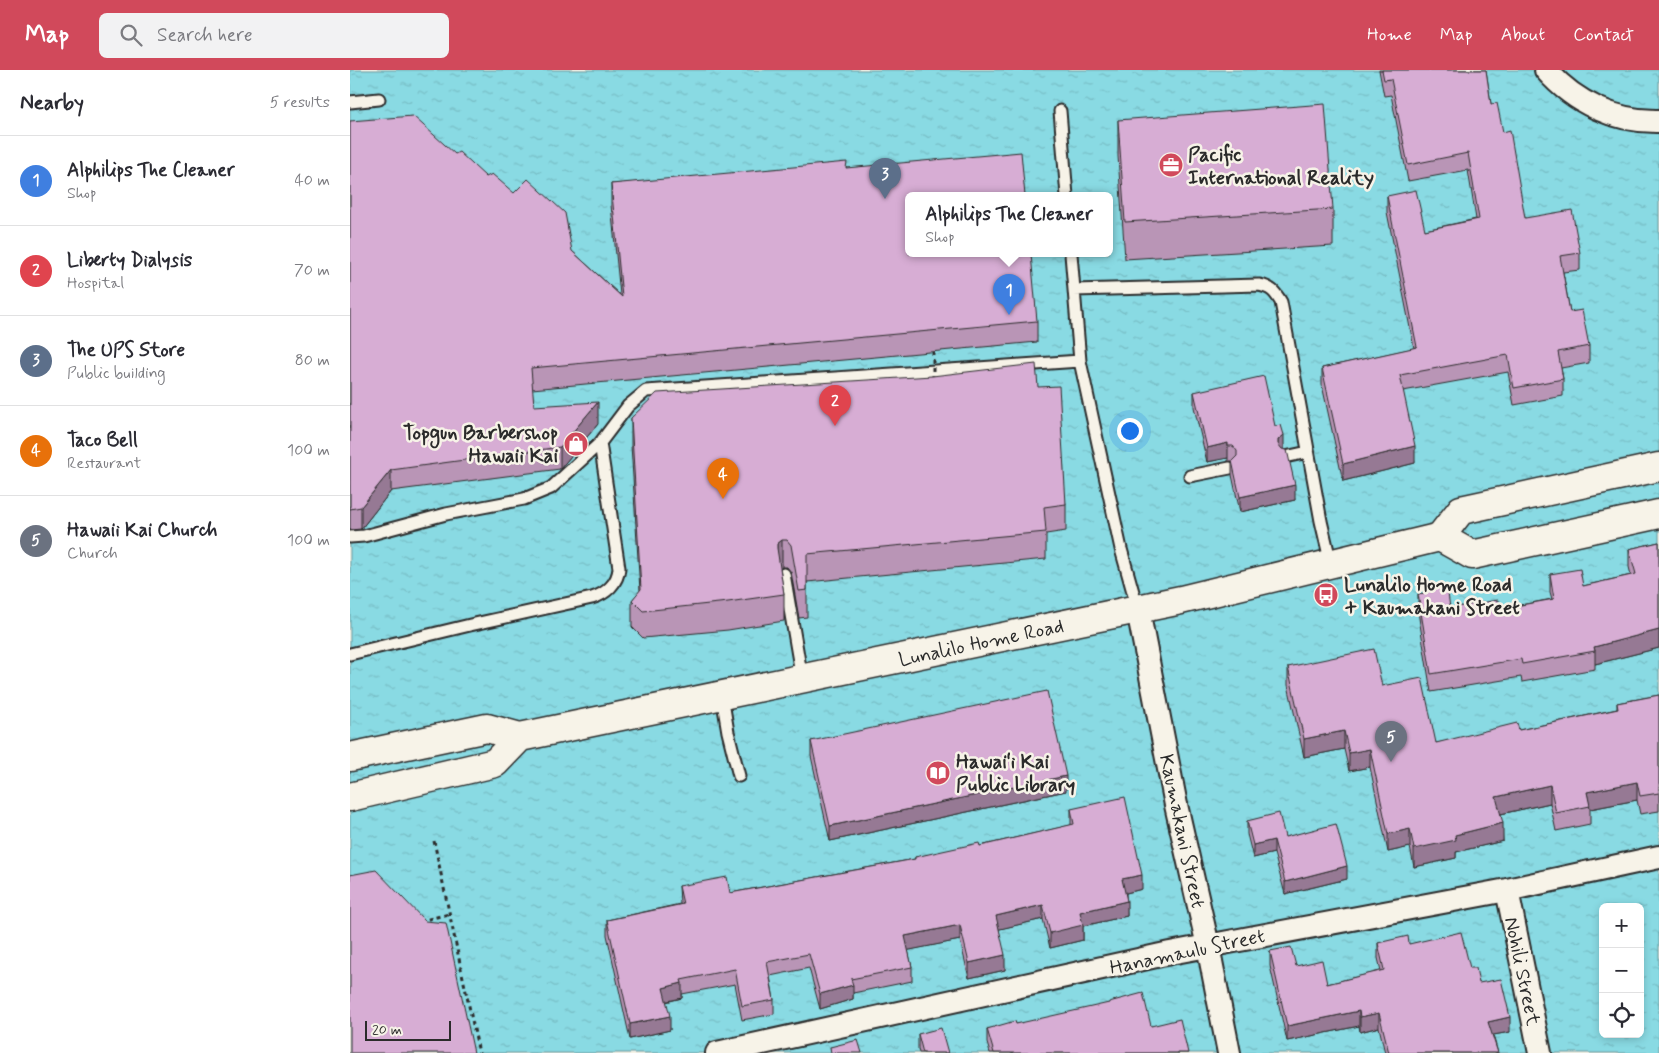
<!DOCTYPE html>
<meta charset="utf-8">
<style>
:root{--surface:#fff;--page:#f2f2f3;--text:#2b2b33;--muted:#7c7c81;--line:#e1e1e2;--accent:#d1495b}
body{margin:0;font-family:Mynerve,sans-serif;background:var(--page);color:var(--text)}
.controls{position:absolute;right:15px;bottom:15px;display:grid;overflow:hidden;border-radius:8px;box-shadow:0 2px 8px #0003}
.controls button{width:45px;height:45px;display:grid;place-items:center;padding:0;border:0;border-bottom:1px solid var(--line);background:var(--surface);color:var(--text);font:25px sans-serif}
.scale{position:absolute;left:15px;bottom:12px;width:86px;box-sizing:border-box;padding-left:5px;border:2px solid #2b2b2b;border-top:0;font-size:14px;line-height:18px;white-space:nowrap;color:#2b2b2b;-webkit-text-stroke:4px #f7f3e8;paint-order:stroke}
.you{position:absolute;left:779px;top:360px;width:18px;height:18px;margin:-12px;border:4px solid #fff;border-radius:50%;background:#1a73e8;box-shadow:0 0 0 8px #1a73e833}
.badge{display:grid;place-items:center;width:32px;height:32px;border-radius:50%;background:var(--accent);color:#fff;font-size:16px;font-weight:700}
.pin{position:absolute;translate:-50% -41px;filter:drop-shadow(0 1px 2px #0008)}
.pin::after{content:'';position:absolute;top:26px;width:18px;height:15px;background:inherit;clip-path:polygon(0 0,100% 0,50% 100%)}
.popup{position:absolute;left:555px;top:122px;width:208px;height:65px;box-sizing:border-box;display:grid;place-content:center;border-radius:8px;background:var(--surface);filter:drop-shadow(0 1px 4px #0005);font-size:16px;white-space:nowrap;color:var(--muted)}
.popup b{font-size:19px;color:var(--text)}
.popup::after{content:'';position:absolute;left:50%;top:100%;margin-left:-10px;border:10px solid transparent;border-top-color:var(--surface)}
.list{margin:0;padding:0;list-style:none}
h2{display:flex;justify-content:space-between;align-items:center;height:65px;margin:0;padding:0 20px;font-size:21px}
h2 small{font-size:16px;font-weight:400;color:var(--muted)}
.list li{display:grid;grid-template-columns:32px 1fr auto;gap:15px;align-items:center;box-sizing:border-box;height:90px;padding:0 20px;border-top:1px solid var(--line)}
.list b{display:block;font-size:19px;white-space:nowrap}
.list p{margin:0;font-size:16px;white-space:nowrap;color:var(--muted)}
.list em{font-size:16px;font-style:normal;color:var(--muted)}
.icon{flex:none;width:28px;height:28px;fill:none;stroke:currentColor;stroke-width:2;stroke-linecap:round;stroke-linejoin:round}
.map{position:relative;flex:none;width:1309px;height:983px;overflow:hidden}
header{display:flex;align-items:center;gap:30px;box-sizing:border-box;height:70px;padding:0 25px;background:var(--accent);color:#fff}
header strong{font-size:24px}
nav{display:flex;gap:28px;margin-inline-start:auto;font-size:18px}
.search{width:350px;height:45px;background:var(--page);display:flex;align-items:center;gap:12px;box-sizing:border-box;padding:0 18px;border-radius:8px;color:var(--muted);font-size:19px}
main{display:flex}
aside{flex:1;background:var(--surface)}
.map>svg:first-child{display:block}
</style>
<header>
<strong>Map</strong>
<div class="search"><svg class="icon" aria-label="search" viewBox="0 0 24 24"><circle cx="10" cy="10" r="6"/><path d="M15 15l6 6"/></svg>Search here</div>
<nav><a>Home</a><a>Map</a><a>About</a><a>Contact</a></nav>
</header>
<main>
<aside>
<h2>Nearby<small>5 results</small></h2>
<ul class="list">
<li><span class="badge" style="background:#3f7fe0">1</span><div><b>Alphilips The Cleaner</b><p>Shop</p></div><em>40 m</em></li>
<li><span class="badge" style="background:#e0444e">2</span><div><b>Liberty Dialysis</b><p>Hospital</p></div><em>70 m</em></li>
<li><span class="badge" style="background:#5c6f8a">3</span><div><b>The UPS Store</b><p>Public building</p></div><em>80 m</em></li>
<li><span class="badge" style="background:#e8710a">4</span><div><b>Taco Bell</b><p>Restaurant</p></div><em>100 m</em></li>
<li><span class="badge" style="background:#6b7280">5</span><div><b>Hawaii Kai Church</b><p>Church</p></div><em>100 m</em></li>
</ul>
</aside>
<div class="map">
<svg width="1309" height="983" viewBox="0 0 1309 983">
<defs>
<pattern id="water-ripples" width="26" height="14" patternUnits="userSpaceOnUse" patternTransform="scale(1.25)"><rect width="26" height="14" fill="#89dae3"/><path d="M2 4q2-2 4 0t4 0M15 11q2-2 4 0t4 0" fill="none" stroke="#76bbc3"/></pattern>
</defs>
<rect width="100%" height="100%" fill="#f7f3e8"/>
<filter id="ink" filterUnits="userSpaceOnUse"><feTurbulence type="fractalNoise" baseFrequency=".02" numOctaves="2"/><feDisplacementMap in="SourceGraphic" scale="10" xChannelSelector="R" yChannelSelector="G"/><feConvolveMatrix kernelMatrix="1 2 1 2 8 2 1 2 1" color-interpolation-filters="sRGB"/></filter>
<g filter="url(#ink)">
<path fill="url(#water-ripples)" stroke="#639499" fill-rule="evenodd" d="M0,0H1309V983H0ZM559,126H759V184H559ZM1253,837H1290V964H1253Z"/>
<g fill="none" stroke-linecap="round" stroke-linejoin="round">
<defs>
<path id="lane" d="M0,32L29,29
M710,41L717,126
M721,184L730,291L771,479L788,540
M724,220L909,215C921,217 925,222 931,232L971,451L981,494
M935,387L958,382
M840,406L880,398
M0,467L14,466L96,444L174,429L201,418L250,373L278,336L296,321L730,291
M434,504L452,609
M0,584L120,555L242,528C256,524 268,513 269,498L250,373
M372,626L378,662L389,706"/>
<path id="street" d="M1196,0C1225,33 1265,52 1309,51
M788,540L826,735L858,876L879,983
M1157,820L1190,983
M367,983L820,883L1157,820L1309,787"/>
<path id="secondary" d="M1090,467L1122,485L1309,444
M0,687L137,658L170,667L831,530L1090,467L1111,440L1309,397
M0,727L145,693L170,667"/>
</defs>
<use href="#lane" stroke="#2b2b2b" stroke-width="15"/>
<use href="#street" stroke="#2b2b2b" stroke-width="26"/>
<use href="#secondary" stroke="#2b2b2b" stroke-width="31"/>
<path stroke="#2b2b2b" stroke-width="3" stroke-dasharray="4 4" stroke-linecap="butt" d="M84,771L129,983
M70,851L99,844"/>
<use href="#lane" stroke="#f7f3e8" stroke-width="11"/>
<use href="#street" stroke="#f7f3e8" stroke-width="22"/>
<use href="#secondary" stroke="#f7f3e8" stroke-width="28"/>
<path stroke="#2b2b2b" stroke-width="3" stroke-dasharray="4 4" stroke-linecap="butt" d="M583,309V282"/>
</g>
<path fill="#b995b6" stroke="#2b2b2b" d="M1029,0H1136L1141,34L1153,62L1175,148L1230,183V200L1213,202L1220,242L1239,276V293L1211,298L1213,309V326L1164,335L1158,302L1053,321L1065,393L993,411L972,315V298L1064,278L1037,142V126L1075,160L1126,149L1118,100L1058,111L1041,25L1034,26Z
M768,50L983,139V176L775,189L768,86Z
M0,51L105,84L136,107L222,181L270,225L261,135V114L497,98L687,251V272L182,319L184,336L248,354L210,399L41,421L11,459L0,460Z
M688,317L716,434V461L696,464V489L457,512V547L449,548L441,502L437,497H432L430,499L434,524V551L378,560L293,568L282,557V530L290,521L281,375V348Z
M844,322L925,356L934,379L945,430L890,442L882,405V391H878V388L857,392L844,337Z
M1309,472V578L1245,594V599L1172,612L1171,607L1081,622L1068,542V524L1074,523V520L1100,538L1149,539L1202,529L1200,522V504L1233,516L1281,505L1279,497V479Z
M938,597L1032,616L1086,673L1169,660L1267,639V633L1309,625V741L1290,744L1287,730L1240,739V754L1206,761L1200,733L1151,744L1153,771L1106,782V788L1064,797L1060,777L1038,782L1020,697L999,701L994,679L954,687L938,615Z
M461,671L716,721L480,771L461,686Z
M721,739L792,819L776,823L777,846L733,856V870L700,878L693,849L649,859L655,900L619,908L610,870L558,880L562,897V911L503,923V929L470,939L459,898L420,906L424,930V944L392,950L385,914L332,924V928L316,932L320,960L280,969L257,865V850L330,834L329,816L380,823L565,789V787L630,776L721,755Z
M897,751L935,767L997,809L935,824L924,783L903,788L897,764Z
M1028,873L1059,874L1120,898L1160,962L1143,965L1148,983H1035L1029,957L1010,962L1009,956L937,971L920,896V881L977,914L1031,901L1028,888Z
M666,954L801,956L838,983H640L637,973V959Z
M568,964L598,983H569L568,979Z"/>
<path fill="#967994" stroke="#2b2b2b" d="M248,332V354L210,399V377Z
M934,365V380L928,384V370Z
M878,373V388L857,392V378Z
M1065,376V393L993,411V394Z
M41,400V421L11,459V437Z
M945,415V430L890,442V427Z
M432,470V497L427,501V474Z
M1309,560V578L1245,594V581L1244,577Z
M994,661V679L954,687V669Z
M1020,679V697L999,701V683Z
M716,706V721L480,771V756Z
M1287,712V730L1240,739L1237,722Z
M1200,715V733L1146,745V727Z
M1153,753V771L1106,782V788L1064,797V779L1105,765Z
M1060,759V777L1038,782V764Z
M924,770V783L903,788V775Z
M997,796V809L935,824V812Z
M792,805V819L772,824V809Z
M777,831V846L733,856V870L700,878V863L730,842Z
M693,835V849L646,860V846Z
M610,855V870L555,881V866Z
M655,885V900L619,908V893Z
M332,913V928L313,932V918Z
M503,915V929L470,939V924Z
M1009,941V956L937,971V956Z
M1029,943V957L1010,962V947Z
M320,946V960L280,969V954Z
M1160,947V962L1138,966V952Z"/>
<path fill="#d7add4" stroke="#2b2b2b" d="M1032,0H1136L1141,34L1147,33L1153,62L1160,60L1175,148L1222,140L1230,183L1210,186L1220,242L1232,240L1239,276L1208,282L1213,309L1164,318L1158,285L1050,305L1065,376L993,394L972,298L1067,277L1037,126L1066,120L1075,160L1129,149L1118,83L1058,95L1041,9L1034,10Z
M975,34L983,139L775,152L768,50Z
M63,46L105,84L109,82L136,107L142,104L164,123L178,109L215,143L222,181L272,227L261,114L497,92L496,98L671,82L675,126H559V184H681L687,251L181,298L184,336L248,332L210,377L41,400L11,437L0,439V51Z
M686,294L688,317L709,316L716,434L694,437L696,462L457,484V520L449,521L441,475L437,470H432L427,474V478L434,524L378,532L293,541L282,530L291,519L281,348L307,323L582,306Z
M914,306L925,356L931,355L934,365L928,370V374L932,379L937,380L945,415L890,427L882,391L887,386V381L883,376H878V373L857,378L844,322Z
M1309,472V560L1244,577L1245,581L1172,594L1171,589L1081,604L1068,524L1074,523V520L1097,516L1100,538L1148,530L1149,539L1204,529L1200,504L1230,499L1233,516L1286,504L1279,479Z
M1024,579L1032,616L1072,608L1086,673L1167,653L1169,660L1268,639L1267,633L1309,625V723L1290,726L1287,712L1237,722L1240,736L1206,743L1200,715L1146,727L1153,753L1105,765L1106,770L1064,779L1060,759L1038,764L1020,679L999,683L994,661L954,669L938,597Z
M697,621L716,706L480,756L461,671Z
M775,727L792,805L772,809L777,831L730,842L733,855L700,863L693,835L646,846L655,885L619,893L610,855L555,866L562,897L501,909L503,915L470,924L459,884L417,892L424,930L392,936L385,899L331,910L332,913L313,918L320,946L280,954L257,850L333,834L329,816L377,807L380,823L565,789V787L629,773L630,776L724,754L721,739Z
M929,743L935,767L986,754L997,796L935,812L924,770L903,775L897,751Z
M26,800L75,851L96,853L124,983H0V805Z
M1111,862L1120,898H1126L1129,913L1151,909L1160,947L1138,952L1148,983H1039L1029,943L1010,947L1009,941L937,956L920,881L941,877L946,896L972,890L977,914L1034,900L1028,873L1058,866L1059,874Z
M793,923L801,956L830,949L838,983H644L637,959L665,951L666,954L759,933V932Z
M591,958L598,983H573L568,964Z
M508,970L512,983H481L480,977Z"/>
</g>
<defs>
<symbol id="office-disc" viewBox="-11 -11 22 22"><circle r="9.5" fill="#d1495b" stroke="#f7f3e8"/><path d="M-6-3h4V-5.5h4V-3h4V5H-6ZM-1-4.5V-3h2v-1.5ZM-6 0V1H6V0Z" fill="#fff"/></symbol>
<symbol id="shop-disc" viewBox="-11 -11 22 22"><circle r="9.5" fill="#d1495b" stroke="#f7f3e8"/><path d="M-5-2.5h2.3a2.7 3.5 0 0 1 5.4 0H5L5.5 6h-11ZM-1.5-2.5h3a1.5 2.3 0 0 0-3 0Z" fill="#fff"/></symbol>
<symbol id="bus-disc" viewBox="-11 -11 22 22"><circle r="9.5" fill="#d1495b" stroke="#f7f3e8"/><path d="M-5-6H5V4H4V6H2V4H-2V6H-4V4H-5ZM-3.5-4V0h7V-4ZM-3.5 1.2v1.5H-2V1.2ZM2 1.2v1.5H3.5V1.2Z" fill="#fff"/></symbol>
<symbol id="library-disc" viewBox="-11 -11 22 22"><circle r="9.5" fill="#d1495b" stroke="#f7f3e8"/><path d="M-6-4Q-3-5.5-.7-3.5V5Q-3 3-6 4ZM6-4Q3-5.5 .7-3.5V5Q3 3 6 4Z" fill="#fff"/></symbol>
</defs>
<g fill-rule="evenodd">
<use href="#office-disc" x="807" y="81" width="28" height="28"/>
<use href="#shop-disc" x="212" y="360" width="28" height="28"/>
<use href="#bus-disc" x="962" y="511" width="28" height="28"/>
<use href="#library-disc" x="574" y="689" width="28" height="28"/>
</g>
<g text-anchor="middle" stroke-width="5" stroke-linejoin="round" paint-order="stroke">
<g font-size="20" font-weight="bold" fill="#2b2b2b" stroke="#f7f3e8" text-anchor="start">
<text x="838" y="91">Pacific<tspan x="838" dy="23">International Reality</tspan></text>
<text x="208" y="369" text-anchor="end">Topgun Barbershop<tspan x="208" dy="23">Hawaii Kai</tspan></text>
<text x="994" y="521">Lunalilo Home Road<tspan x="994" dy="23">+ Kaumakani Street</tspan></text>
<text x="606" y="698">Hawaiʻi Kai<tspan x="606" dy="23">Public Library</tspan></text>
</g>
<g font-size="20" fill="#2b2b2b" stroke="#f7f3e8">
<text transform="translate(631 572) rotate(-12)" y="7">Lunalilo Home Road</text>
<text transform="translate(833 761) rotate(78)" y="7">Kaumakani Street</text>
<text transform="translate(837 881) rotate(-12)" y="7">Hanamaulu Street</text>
<text transform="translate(1173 901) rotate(78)" y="7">Nohili Street</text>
</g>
</g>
</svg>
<div class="controls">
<button>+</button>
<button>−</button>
<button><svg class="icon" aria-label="locate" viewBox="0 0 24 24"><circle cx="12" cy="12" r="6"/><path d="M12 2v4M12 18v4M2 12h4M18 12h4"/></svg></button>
</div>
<div class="scale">20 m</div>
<div class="you"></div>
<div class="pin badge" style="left:659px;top:245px;background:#3f7fe0">1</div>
<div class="popup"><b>Alphilips The Cleaner</b>Shop</div>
<div class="pin badge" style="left:485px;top:356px;background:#e0444e">2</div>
<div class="pin badge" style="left:535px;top:129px;background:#5c6f8a">3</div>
<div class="pin badge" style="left:373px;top:429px;background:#e8710a">4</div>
<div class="pin badge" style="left:1041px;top:692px;background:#6b7280">5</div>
</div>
</main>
